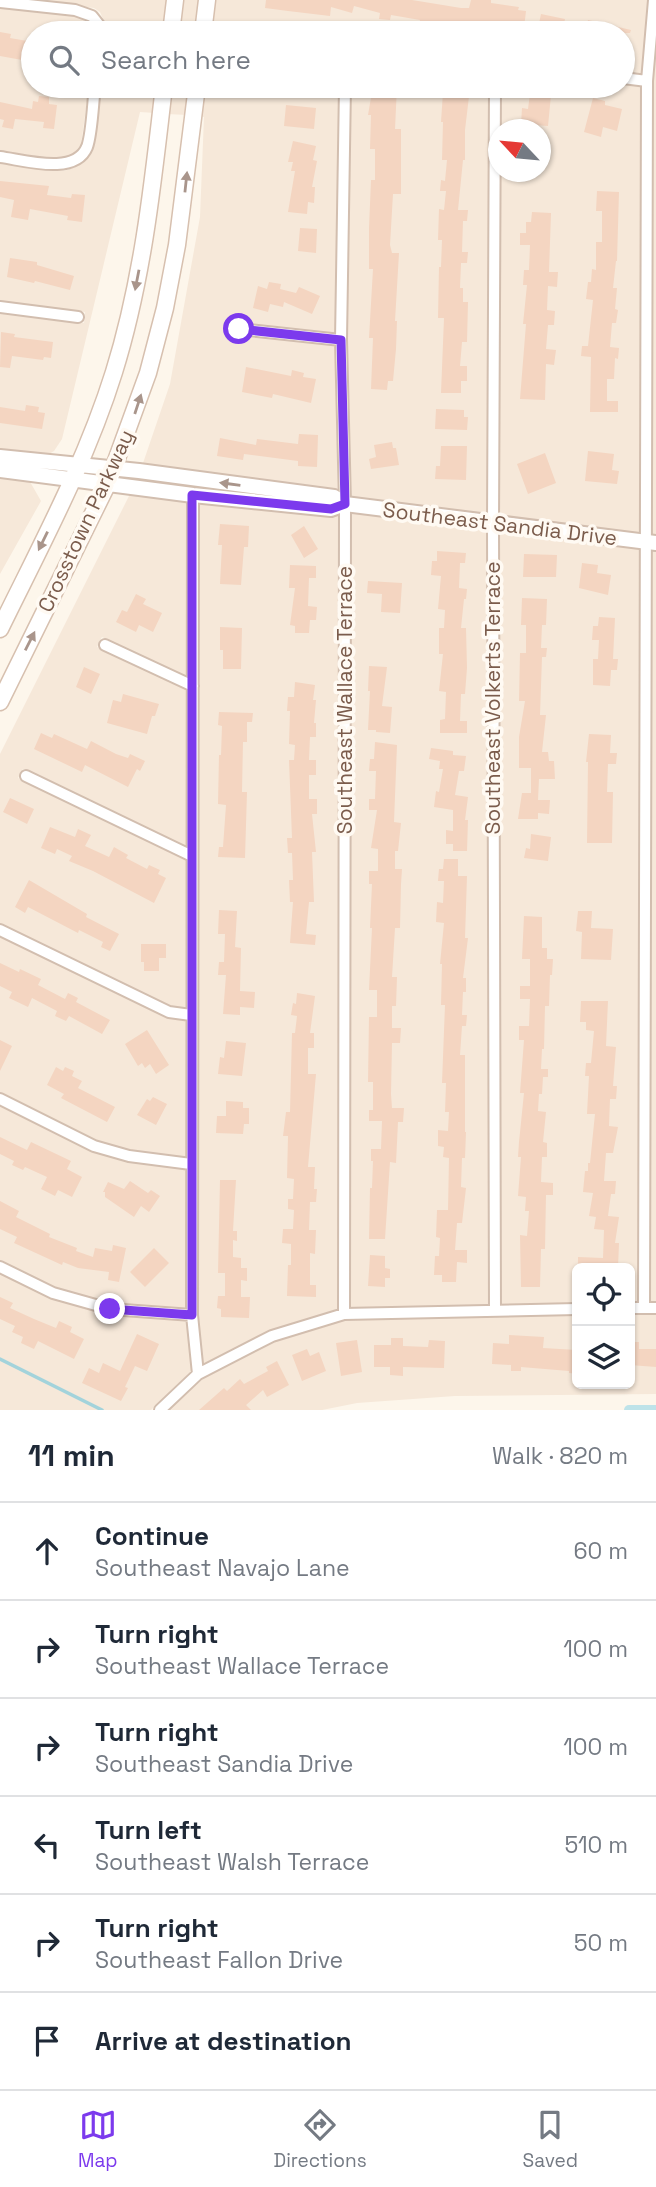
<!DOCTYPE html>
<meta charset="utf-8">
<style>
:root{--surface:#fff;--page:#f2f2f3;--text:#1f2937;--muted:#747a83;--line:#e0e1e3;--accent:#7c3aed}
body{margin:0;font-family:"Space Grotesk",sans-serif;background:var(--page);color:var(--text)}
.controls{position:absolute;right:21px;bottom:21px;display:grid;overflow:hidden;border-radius:10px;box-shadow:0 2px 5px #0004}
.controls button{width:63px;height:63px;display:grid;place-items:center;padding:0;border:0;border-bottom:2px solid var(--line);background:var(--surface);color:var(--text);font:35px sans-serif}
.compass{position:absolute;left:488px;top:119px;width:63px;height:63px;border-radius:50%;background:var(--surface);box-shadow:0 2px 5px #0004;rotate:296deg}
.stop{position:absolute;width:21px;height:21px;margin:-16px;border:5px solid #7c3aed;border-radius:50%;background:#fff}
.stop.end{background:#7c3aed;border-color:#fff;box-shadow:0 2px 7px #0008}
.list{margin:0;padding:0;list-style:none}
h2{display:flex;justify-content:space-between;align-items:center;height:91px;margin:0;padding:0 28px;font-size:30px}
h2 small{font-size:23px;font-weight:400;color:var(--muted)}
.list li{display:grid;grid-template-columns:46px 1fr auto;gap:21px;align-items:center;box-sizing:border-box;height:98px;padding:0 28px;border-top:2px solid var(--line)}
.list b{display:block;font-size:26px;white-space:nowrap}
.list p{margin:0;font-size:23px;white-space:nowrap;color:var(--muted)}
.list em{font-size:23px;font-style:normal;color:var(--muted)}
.icon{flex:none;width:38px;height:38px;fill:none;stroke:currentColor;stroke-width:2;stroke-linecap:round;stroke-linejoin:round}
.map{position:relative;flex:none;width:656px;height:1410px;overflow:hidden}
.search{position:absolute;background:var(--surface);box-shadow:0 2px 5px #0004;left:21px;right:21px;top:21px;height:77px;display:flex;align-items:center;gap:18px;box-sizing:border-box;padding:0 24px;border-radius:38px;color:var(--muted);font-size:26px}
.sheet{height:679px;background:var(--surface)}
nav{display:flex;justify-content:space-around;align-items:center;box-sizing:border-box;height:98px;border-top:2px solid var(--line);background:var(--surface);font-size:19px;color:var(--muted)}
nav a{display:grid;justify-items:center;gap:4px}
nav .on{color:var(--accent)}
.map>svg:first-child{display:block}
</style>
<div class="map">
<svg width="656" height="1410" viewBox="0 0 656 1410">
<rect width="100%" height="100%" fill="#fdf6eb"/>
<path fill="#f6e8d9" d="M33,0H168L165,33H109L100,12L94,8Z
M181,0H201L197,33H177Z
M214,0H648L642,75L623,73V33H291L255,28L254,33H210Z
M0,8L74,16L89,20L97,31L96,33H33V86H89L81,145L73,154L62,160L0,151Z
M656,52V537H651L653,82Z
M623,84L641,86L639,536L499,518L500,172H540V130L501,129V86H623Z
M102,86H158L155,113L140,112L62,439L54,451L44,457L0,451V313L84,323L85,312L0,301V163L64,171L78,166L93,149Z
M171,86H191L187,115L167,114Z
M203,86H339L335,334L234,323L233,334L335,345L338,494L142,466L170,384L200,217L204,117L200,116Z
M351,86H489L487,517L351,499L347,341Z
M0,475L29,480L41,501L0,574Z
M131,492L186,499L187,677L102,637L97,647L187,689L186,846L23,769L18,778L186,859L185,1008L170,1006L0,924V754Z
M199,501L339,513L338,1310L269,1331L203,1364L198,1315L197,1015L200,684Z
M351,511L487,528L489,1305L350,1308Z
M499,530L639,547L638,1302H630V1268H577V1303L501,1305Z
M651,548H656V1302H651Z
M0,936L185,1019V1158L130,1151L96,1141L0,1093Z
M0,1105L92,1151L129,1162L185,1169L186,1309L111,1303L55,1288L0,1261Z
M0,1273L52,1298L110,1314L186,1320L192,1370L151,1410H0Z
M656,1313V1394L455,1396L357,1403L322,1410H169L205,1377L275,1341L345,1320L577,1315V1384H630V1314Z"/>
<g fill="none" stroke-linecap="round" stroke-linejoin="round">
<path stroke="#a3d3db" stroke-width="3.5" d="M0,1359L102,1410"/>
<path stroke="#bee3e9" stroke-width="10" d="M629,1410H656"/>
</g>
<path fill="#f4d5c1" d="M266,0H412L461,8H469L471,0H491V3L519,7L518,10L526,11L524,28L512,26L511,33H498V29L473,25V27L447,22L446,28L419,25L420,20L391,15L390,20L379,19L380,13L354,6L352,13L331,7L330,16L288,11L265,8Z
M541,14L565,19L562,33H537Z
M588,20L631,30L630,33H585Z
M0,32L11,34L10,38L33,42V58L23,56L22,60L0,56Z
M373,86H397L395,129H401V194H393L390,245L392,253H399L395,321H397L396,349L393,381H388L387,390L371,389L373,338H369L373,269H369V228L371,180H375V149H370L371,115H368Z
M455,87L470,88L465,130V160H463L458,210H468L467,221H463L462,252H468L467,263H461L460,288H463V302H468L467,342H462L460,366H467V381H461V393H441L444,318H438L439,267H441L442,240H438L439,209L444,210L446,191H440L441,180L445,181L447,160H442L443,122H441L443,92H455Z
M530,94L551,95L548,126L521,124L522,108L528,109Z
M39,96L49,97V104L57,105L54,129L43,128L44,122L15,119L13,129L2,127L4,120L0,119V102L32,109L33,101L38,102Z
M593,98L605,101V105L622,109L617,131L603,127L601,137L584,132Z
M286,105L316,108L314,129L284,126Z
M293,141L316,146L313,160L317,161L312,187H315L314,203L308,202L307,214L288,212L295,171H291L293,162H288Z
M0,181L49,186L47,195L71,198L72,194L85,195L82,222L67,220L68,216L30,209L28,220L11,217L14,200L0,197Z
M597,191L619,192L617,261H616L613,288H617L615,309L618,310L616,323H612L610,347L619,348L618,359L615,358L614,379H607V401H618V412H590L591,357L581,356L582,346H588L593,300L586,299L588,282H591L592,269L596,270V242H602V211H596Z
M532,212L551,213L549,272H558L557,287L548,286L547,310L555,311L554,325H548L546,349L556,350L554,365L546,364L545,400L520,399L526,324H523L527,285H523L524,270H529L530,245H520V233H526V222H531Z
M300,228L317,229L316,253L298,251Z
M10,258L37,262V265L74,276L70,290L35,281L34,283L7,277Z
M269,282L281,284L280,289L296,293L299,287L320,296L312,314L284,302L283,307L270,304L268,312L253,308L258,286L267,289Z
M1,332L15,334L14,337L53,342L51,358L44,357L43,360L12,356L10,368L0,367Z
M246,367L291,376L292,370L304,373L303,377L316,379L311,403L273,394L272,398L242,392Z
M26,405L39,407L38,412L45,413L42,429L0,423V407L25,411Z
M436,409L464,410V417H468L467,430L435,429Z
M299,434L318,435L317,467L298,466V461L244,454L243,460L217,456L220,438L256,445L257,439L298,444Z
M392,442L393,448H396L399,465L371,469L369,459L376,457L374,445Z
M441,446H467L466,480L435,479L436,466H440Z
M588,451L614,454L612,470L619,471L617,484L585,481Z
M545,453L556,483L528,494L517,464Z
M220,524L249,526L248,547H244L241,585L220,584L222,545H218Z
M304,526L318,549L304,558L291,535Z
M437,551L466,553L465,563H460L459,588L467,589L466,599H464L461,628H466L467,668L465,694H461L460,721H467V733H440V720L445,719L446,692L439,691L443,654H439V628H444L445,610L438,609L441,576L431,575L432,561H437Z
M524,554L557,555L556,577H523Z
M582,563L598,565L597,573L611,575L608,595L579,588Z
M290,565L316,566V578H309L308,606L317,607L316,620H310L309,633H295V626L290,625L295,588H289Z
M368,581L402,583L400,613L381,612L382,594L367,593Z
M136,594L146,599L143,604L162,613L153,632L139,625L136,632L116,622L122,610L127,612Z
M522,598L547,599L546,625H542L541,648H547L546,657H542L540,715H546L542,752H548L549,761H554L555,779H539L538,800H550L549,814L538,813V819H518L522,793H531V768H519V737L525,701H519L520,653H526V625H521Z
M599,617L615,618L613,659H618L617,670H611L610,686L593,685V659H598L599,640H592L593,626H598Z
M220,627L242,628L241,669H223V650H220Z
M369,666L387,667L382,706L392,707L390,733L376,732V730H368L370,691H368Z
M84,667L100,674L91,694L76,687Z
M295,682L315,685L313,700H316L314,723H316V737H310L309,760H316V775H309V799H317V814H312L316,852H312L314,902H309L306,934L316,935L315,945L290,943L293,902H290L289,880H293L292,853H288L287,838H292L289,760H294L295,745L289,744L290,711H287L288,697H294Z
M123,694L159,704L155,716H152L147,734L107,723L113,700L121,702Z
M219,712L253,713L252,722H247V742H243L242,792H247L245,858L218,857L219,847H223L226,805L218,804L219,755H221L222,726L218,725Z
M41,733L52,738L54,734L87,749L91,741L116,754L128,758L130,754L145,761L140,771L137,769L128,787L85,765L82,772L34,749Z
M589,734L611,735L610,753H617L616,764H608L607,792H613L612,843H587L588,762H586Z
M375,742L397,745L394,822L401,823L398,851H395V869H402L401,884L400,928H395L392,977H397L396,1006H392V1028H401L400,1043H392L391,1094L392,1108H404L403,1122H398L396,1163L390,1162L385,1239H369L370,1188H372L373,1161H371V1149H381L382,1121H369V1110H373V1082H368L369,1017H377V990H369L372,928H370L372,884H369V871H378V849L371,848L377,810H369V799H375L376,771H369L370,759H374Z
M431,748L453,751V755L466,756L464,771H459L455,795L468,797L465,820H468L467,851H453V844H446V830L453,831V810L434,807L436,791L439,792L443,769H439L440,761L429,759Z
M10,798L34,809L27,824L3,812Z
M50,827L75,837L78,829L91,835L85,846L109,857L114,847L128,855L126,858L147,869L149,865L160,870L158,874L166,878L154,903L93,871L69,861L72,856L57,849L55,854L41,848Z
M531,834L551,837L548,861L524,858L526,848L530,849Z
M444,859H458V876H467L465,938H468L463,978H466V992H463L462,1015H467L466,1026H462L460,1055H465V1132H466L465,1158H462L461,1187L466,1188L462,1223H457L455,1250H467V1263L457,1262L456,1282H442V1275H434L435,1256H439L440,1238L436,1237L437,1210H448L449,1158L443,1157L444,1147L438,1146V1130L448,1131L449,1112H445L446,1083H442L445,1005H441L442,964H440L444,923L436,922L437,902L443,903L444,881H438L439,869H443Z
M29,880L87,914L86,917L119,934L110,951L101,947L103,942L79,930L78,933L28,907L25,913L15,907Z
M219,910L237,911L235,947L241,948L240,991L255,992L254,1008L240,1007V1015L223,1014L226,975H218L219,962H224L225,934H218Z
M578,911H592L591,928L613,929L611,960L581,959L582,932L576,931Z
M524,916L542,917V948H547V959H553L552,975H550L549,1006H545L544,1049H542L541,1069H548V1077H543L542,1094H539L538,1111L546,1112L543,1142L547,1143V1157H542L541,1182L553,1183V1195H546L545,1249H541L540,1287H521L520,1235L527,1236L529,1211H525L526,1197L518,1196L521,1157H518L519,1142L524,1093H520L524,1040H519V1026H529L530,999H520V986H530V959H522Z
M141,944H166V958H159V971H144V962H141Z
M0,963L19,972L20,969L41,979L38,985L65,999L68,993L78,998L76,1002L110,1020L102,1034L69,1016L66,1021L55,1016L57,1011L32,998L28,1007L9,998L12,992L0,986Z
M297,993L315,996L310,1033H314V1048H308V1074H316L308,1167H315L314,1189H317L316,1202H310L309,1230H316L315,1254L310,1253V1285H316V1297L287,1296L288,1265H291V1244L282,1243L283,1229H293L294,1210L288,1209V1199H293L294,1179L287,1178L288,1136H283L286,1112H290L292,1033H295L297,1016L291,1015L293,1003L296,1004Z
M581,1001H608L606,1046L616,1047L613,1086H617L616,1099H610L609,1126L618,1127L613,1153H606L604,1181H616L615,1194H611L608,1216L619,1217L615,1243H619L618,1268H578V1257L603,1258L604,1230L594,1229L596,1217L589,1216L593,1193L583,1192L585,1171H588V1163H590L595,1114H587L589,1076H585L586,1063H591L594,1031L586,1030V1022H580Z
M147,1030L169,1065L156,1074L150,1064L145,1068L142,1063L138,1066L125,1044Z
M0,1040L12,1046L0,1071Z
M226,1041L246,1043L242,1076L218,1074L220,1057L224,1058Z
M56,1067L63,1071L65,1067L74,1071L72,1076L82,1081L78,1088L115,1107L107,1122L61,1098L64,1094L47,1085Z
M153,1097L167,1104L156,1125L137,1115L147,1099L150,1101Z
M226,1101L243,1102V1108H249V1124H244L243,1134L216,1133L217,1116H226Z
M0,1137L27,1150L31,1142L71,1161L67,1169L82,1177L72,1197L58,1190L55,1196L41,1189L47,1177L25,1167L23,1170L12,1165L14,1161L0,1154Z
M220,1180H236L233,1231H237V1241L233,1240V1257L241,1258V1268H247V1281L241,1280V1297H250L249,1318L221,1317V1309L217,1308L218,1296H225V1273H218Z
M130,1181L148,1193L151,1190L160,1196L149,1212L141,1206L134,1217L105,1197V1192H103L108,1182L124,1189Z
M0,1201L19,1211L16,1217L50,1234L49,1237L77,1248L76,1251L93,1257L95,1248L112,1251L113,1245L126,1248L119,1282L108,1280L109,1272L78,1268L63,1262L62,1265L14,1243L17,1237L0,1229Z
M154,1248L169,1263L145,1287L130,1272Z
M370,1255L385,1256V1268L390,1269V1278H385V1287L368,1286Z
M0,1297L13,1303L10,1308L34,1319L56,1328L59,1321L72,1327L70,1332L84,1339L74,1359L38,1341L34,1349L21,1343L23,1337L12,1332L15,1326L0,1319Z
M137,1334L159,1344L147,1371L135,1366L125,1387L128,1388L121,1401L82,1383L89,1368L99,1373L103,1363L120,1371Z
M509,1335L544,1337L543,1348L577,1350V1374L569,1373V1371L521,1367V1371H511V1365L492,1364L493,1343L509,1344Z
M391,1338H403V1346L428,1347L429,1340L445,1341L444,1368L403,1367V1376L390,1375V1367H374V1345H391Z
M357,1340L362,1372L341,1376L336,1343Z
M630,1342H639V1349H656V1367L630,1365Z
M307,1349L310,1356L319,1352L326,1371L302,1381L292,1355Z
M277,1361L289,1385L267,1397L263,1390L246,1405L251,1410H199L224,1388L227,1391L240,1379L244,1384L268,1371L266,1367Z"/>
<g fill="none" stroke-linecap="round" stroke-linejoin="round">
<defs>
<path id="minor" d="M0,2L75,10L92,16L103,30L102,33
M623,78L647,81
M495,86L493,523L495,1311
M0,157C24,160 75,176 87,147C92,134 93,101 95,86
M0,307L78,317
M239,329L341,340
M193,495L192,1315L198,1374
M105,645L193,686
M26,776L192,856
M0,930L169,1012L191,1015
M0,1099L94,1146L129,1156L191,1164
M0,1267L53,1293L110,1309L192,1315
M630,1308H656
M644,1308L647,81L654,0
M344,1314L345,504L341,340L345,86
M160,1410L198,1374L272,1336L344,1314L577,1309"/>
<path id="tertiary" d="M0,457L139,471L334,497L345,504L656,543
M0,470L193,495L331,509L345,504"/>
<path id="secondary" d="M171,33L175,0
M203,33L207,0
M0,629C41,545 86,462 114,372C143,279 153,182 164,86
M0,702L108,483L148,373L165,308L177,245L197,86"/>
</defs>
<use href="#minor" stroke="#d2beaf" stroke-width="14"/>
<use href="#tertiary" stroke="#d2beaf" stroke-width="18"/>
<use href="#secondary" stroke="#d7c0af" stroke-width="19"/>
<use href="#minor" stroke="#fff" stroke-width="10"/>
<use href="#tertiary" stroke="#fff" stroke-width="14"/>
<use href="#secondary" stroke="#fff" stroke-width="16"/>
</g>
<defs><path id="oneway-solid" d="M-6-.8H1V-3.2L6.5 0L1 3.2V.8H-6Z" transform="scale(1.75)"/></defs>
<g fill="#a9958b">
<use href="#oneway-solid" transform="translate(186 182) rotate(-84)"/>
<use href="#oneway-solid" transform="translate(137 280) rotate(101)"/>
<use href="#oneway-solid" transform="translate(138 404) rotate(-72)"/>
<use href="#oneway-solid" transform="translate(230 484) rotate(-172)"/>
<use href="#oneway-solid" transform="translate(43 541) rotate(116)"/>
<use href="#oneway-solid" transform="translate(30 641) rotate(-63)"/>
</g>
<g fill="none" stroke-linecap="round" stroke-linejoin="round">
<path stroke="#7c3aed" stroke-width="9" d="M110,1309L192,1315V495L331,509L345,504L341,340L239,329"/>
</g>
<g text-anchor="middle" stroke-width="7" stroke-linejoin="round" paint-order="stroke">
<g font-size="21" fill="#7b5c4c" stroke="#fffaf3">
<text transform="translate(86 521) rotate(-65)" y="7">Crosstown Parkway</text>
<text transform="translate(500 524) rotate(7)" y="7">Southeast Sandia Drive</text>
<text transform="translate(493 698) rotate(-90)" y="7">Southeast Volkerts Terrace</text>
<text transform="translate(345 700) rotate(-90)" y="7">Southeast Wallace Terrace</text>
</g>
</g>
</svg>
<div class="controls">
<button><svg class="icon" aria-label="locate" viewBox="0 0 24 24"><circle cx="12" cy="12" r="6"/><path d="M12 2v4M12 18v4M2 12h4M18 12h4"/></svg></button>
<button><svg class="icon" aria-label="layers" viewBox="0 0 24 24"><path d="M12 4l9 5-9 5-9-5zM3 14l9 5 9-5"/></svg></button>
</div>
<svg class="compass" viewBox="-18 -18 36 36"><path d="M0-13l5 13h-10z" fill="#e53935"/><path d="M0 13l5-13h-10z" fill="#747a83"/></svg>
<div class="stop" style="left:239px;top:329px"></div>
<div class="stop end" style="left:110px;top:1309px"></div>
<div class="search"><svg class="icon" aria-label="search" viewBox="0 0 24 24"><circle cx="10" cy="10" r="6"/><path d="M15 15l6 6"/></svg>Search here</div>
</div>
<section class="sheet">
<h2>11 min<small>Walk · 820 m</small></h2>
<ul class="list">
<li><svg class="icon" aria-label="ahead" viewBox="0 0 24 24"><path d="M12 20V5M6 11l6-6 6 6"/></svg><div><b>Continue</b><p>Southeast Navajo Lane</p></div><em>60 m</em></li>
<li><svg class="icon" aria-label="right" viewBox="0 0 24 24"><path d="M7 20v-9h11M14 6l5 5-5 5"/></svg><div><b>Turn right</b><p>Southeast Wallace Terrace</p></div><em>100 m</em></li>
<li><svg class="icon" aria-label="right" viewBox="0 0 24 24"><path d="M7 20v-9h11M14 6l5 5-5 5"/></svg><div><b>Turn right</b><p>Southeast Sandia Drive</p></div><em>100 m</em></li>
<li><svg class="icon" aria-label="left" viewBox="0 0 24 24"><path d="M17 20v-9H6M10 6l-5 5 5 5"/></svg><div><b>Turn left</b><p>Southeast Walsh Terrace</p></div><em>510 m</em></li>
<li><svg class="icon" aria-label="right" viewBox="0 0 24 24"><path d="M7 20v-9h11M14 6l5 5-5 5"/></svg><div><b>Turn right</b><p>Southeast Fallon Drive</p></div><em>50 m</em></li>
<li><svg class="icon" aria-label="arrive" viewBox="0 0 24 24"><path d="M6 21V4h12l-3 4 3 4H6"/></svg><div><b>Arrive at destination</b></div></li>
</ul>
</section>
<nav>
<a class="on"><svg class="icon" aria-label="map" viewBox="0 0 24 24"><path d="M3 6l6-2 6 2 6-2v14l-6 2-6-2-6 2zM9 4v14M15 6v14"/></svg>Map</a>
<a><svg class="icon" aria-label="directions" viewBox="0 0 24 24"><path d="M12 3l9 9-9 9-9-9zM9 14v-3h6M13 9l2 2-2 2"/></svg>Directions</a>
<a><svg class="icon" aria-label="saved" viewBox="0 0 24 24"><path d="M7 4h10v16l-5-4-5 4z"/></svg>Saved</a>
</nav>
